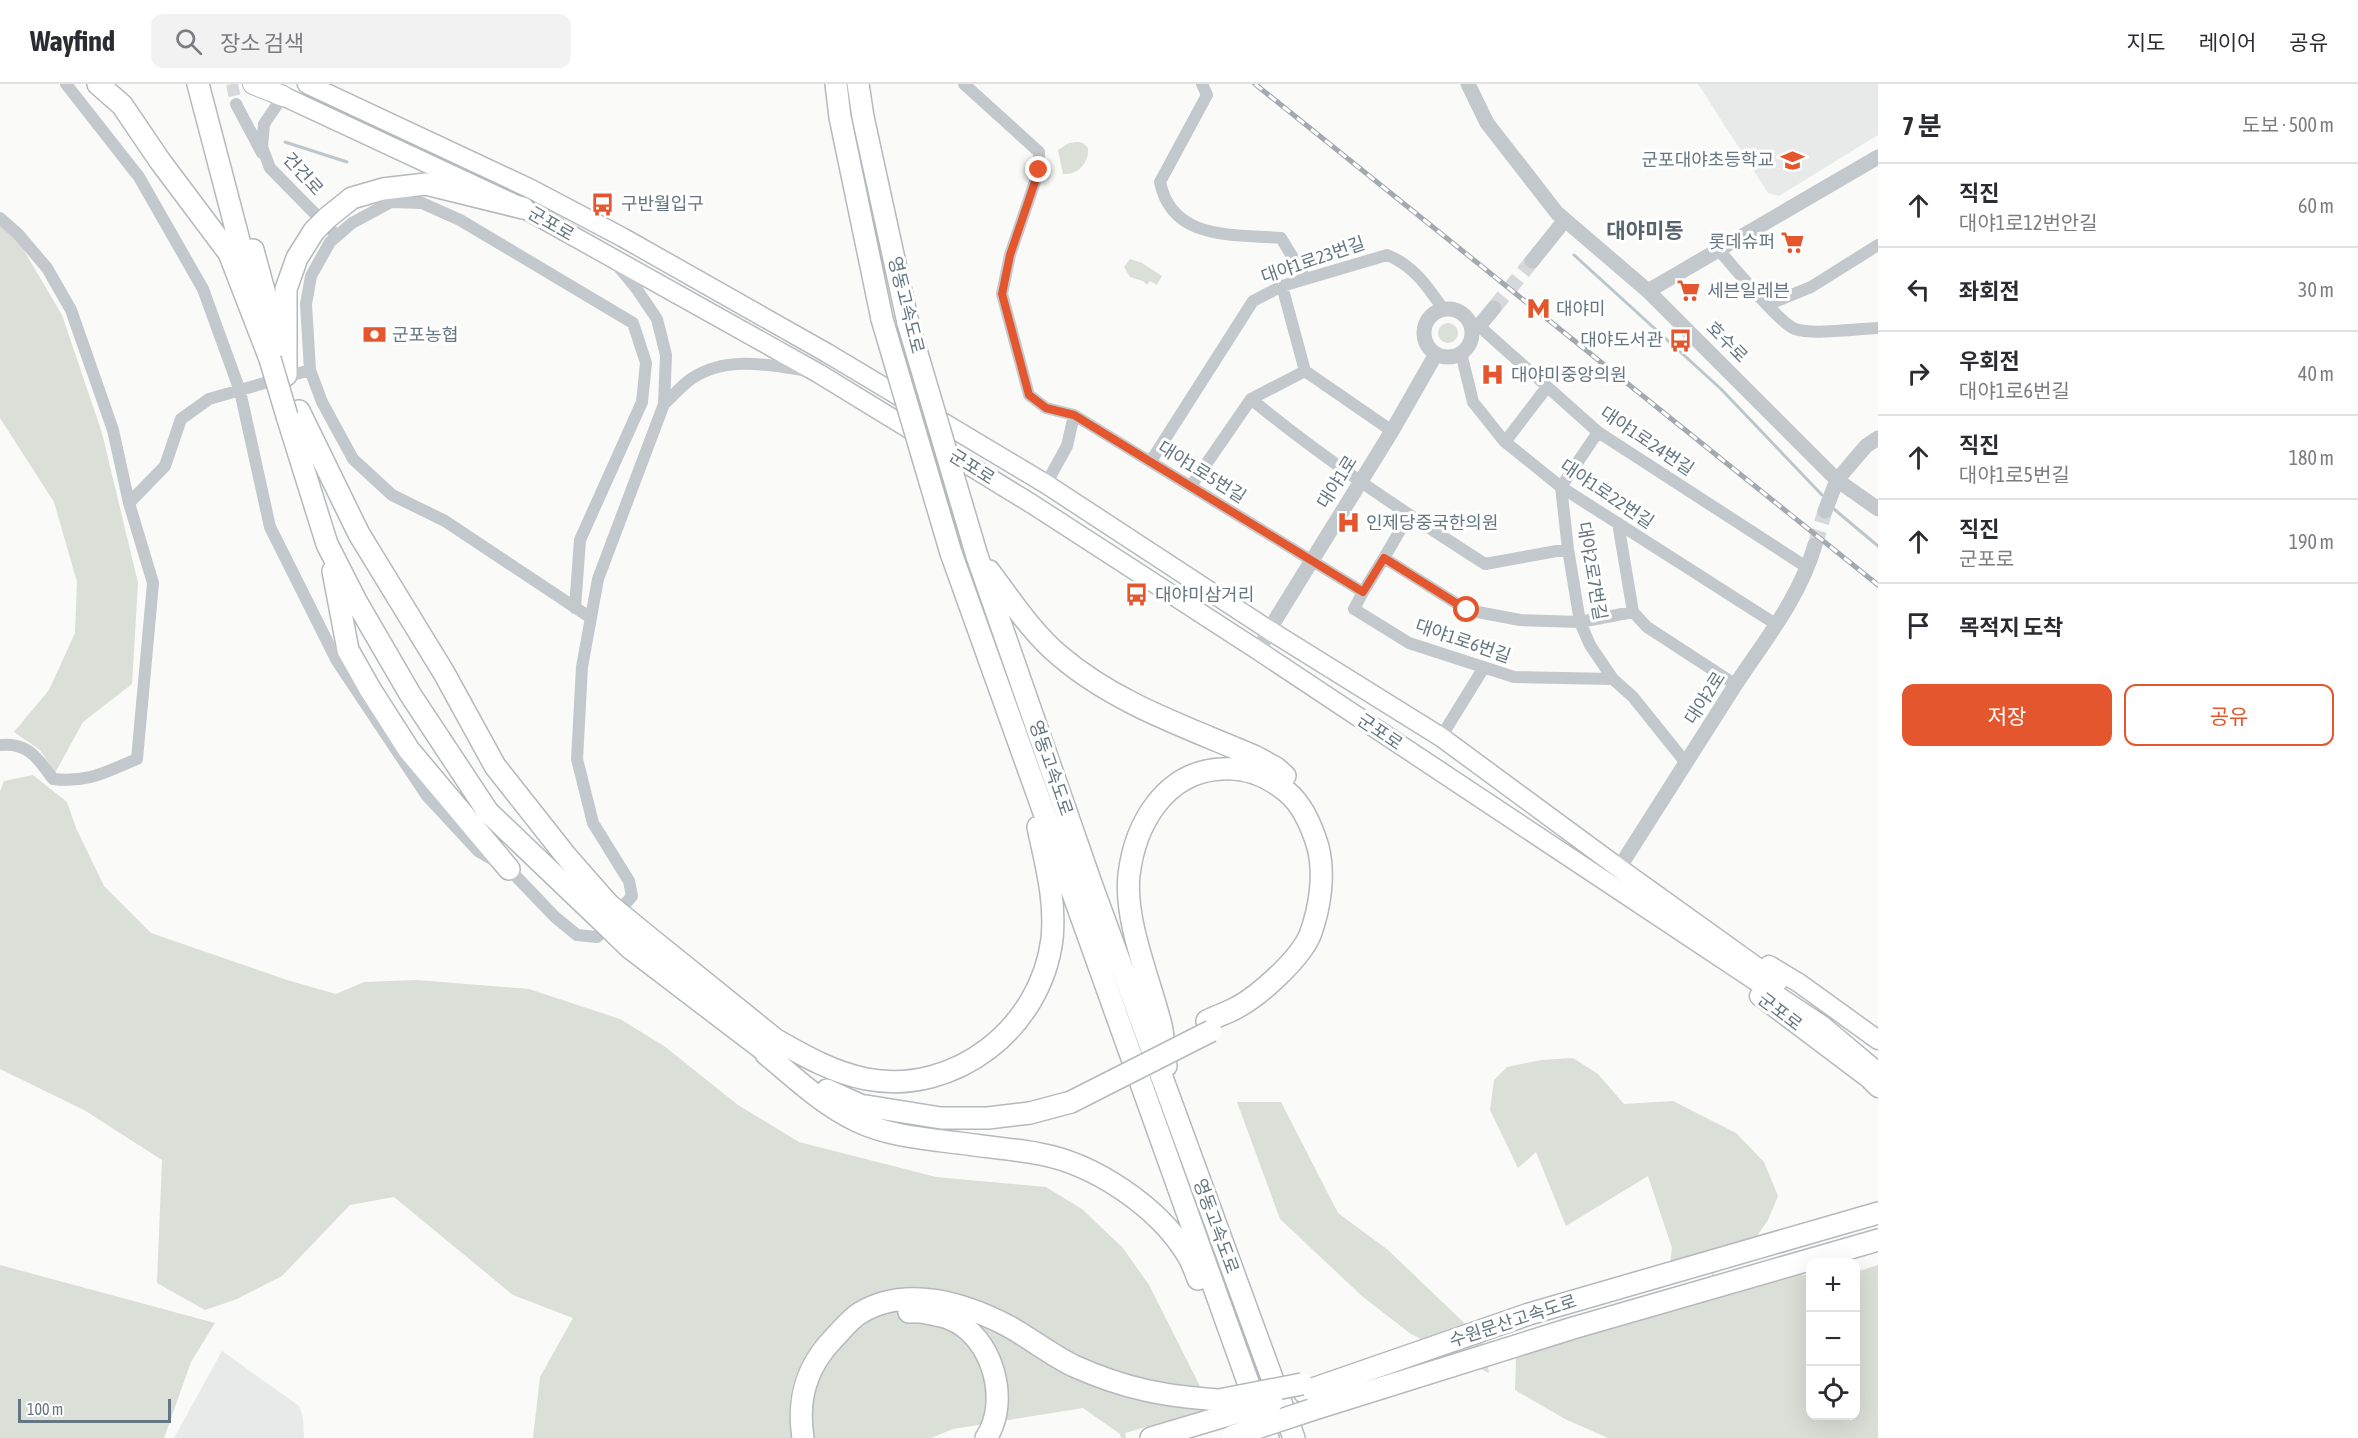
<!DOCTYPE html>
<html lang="ko">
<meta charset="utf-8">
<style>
:root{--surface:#fff;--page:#f2f2f3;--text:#2b2b33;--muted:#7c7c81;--line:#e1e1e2;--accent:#e4572e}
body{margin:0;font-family:"Asap Condensed","Noto Sans KR",sans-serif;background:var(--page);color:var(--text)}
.controls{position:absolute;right:18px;bottom:18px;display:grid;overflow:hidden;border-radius:12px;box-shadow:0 6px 24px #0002}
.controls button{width:54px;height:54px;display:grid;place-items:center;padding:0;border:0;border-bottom:2px solid var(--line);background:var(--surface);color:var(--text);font:30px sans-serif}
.scale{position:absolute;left:18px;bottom:15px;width:153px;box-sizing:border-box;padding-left:6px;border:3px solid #657683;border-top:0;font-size:16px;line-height:21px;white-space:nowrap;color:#657683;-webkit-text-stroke:4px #fff;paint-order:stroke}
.stop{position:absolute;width:18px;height:18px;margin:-14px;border:4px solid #e4572e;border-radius:50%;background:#fff}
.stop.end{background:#e4572e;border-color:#fff;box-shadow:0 2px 6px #0008}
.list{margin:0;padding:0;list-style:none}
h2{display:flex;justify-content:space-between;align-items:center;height:78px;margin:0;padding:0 24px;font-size:26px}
h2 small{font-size:20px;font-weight:400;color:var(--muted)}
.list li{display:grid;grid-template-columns:39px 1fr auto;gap:18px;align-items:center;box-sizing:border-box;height:84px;padding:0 24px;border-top:2px solid var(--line)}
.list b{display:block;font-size:22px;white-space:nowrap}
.list p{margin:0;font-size:20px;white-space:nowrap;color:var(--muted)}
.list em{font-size:20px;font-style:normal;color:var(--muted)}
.actions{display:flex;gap:12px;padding:18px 24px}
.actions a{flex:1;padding:14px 0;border:2px solid var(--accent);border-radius:12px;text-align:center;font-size:21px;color:var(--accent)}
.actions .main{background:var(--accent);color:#fff}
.icon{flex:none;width:33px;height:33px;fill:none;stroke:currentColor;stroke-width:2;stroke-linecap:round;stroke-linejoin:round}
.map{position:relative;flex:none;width:1878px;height:1354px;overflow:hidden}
header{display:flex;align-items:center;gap:36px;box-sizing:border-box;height:84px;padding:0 30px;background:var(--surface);border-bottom:2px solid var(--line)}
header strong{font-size:28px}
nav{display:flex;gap:33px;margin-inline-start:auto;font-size:21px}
.search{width:420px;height:54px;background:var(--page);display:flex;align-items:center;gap:15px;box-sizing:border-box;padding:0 21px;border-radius:12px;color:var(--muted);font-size:22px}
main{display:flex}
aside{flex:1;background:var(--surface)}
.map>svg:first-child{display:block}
</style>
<header>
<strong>Wayfind</strong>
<div class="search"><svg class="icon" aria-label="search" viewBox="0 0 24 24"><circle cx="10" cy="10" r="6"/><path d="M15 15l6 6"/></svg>장소 검색</div>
<nav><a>지도</a><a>레이어</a><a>공유</a></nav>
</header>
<main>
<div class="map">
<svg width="1878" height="1354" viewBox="0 0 1878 1354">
<rect width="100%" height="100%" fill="#fafaf8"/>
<path fill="#e8e9e9" d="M1698,0H1878V51L1779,112L1768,109Z
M222,1267L299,1322L303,1333L304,1354H174Z"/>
<path fill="#dadfd7" d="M1078,58L1083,59L1088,64C1089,79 1078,91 1063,90L1058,66L1069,59Z
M0,139L16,153L62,231L102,349L138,499L132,600L83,638L55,689L40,666L14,648L49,606L75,549L77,498L54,418L0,334Z
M1130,175L1142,179L1162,192L1157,201L1150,197L1147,201L1143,197L1130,193L1124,183Z
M1438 249a10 10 0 1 1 20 0a10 10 0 1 1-20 0Z
M33,691L67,718L76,744L104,802L151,849L287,896L336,910L364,898L417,896L529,905L620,935L664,962L738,1021L799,1058L936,1093L1046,1103L1082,1125L1123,1164L1149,1201L1211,1324L1125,1349L1126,1354H1121L1120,1350L1083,1324L953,1345L931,1354H533L540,1293L573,1234L513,1211L394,1113L350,1121L282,1192L237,1215L205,1226L157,1199L162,1076L84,1026L0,985V708L4,697Z
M1573,974L1598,990L1624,1020L1673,1017L1736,1049L1764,1078L1778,1112L1768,1136L1755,1155L1709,1169L1718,1210L1791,1190L1810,1191V1332H1856V1188L1878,1181V1354H1608L1565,1335L1515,1306L1516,1274L1717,1211L1707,1170L1670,1180L1672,1164L1648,1092L1566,1142L1536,1068L1518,1084L1490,1026L1494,996L1507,983L1541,976Z
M1237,1018H1281L1338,1129L1388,1166L1482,1256L1489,1289L1411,1250L1363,1213L1280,1135Z
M0,1181L215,1239L191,1278L164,1354H0Z"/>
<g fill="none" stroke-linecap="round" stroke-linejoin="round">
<path stroke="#bbc7cb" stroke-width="3" d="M285,58L347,78
M1574,171L1721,305L1822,411
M1834,425L1878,462"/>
<path stroke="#d5d9db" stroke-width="12" stroke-dasharray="12 6" stroke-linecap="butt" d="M232,0L236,20"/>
<path stroke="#d5d9db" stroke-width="15" stroke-dasharray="15 8" stroke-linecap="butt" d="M1494,224L1532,177
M1815,461L1825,427"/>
<defs>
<path id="primary" d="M307,0L531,105L622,153L827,269L1046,400L1269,546L1441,653L1619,784L1778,898
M283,12L523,124L818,289L1032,420L1259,567L1822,941L1878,988
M1769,881L1799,899L1878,956
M1759,912L1868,994L1878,1004"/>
<path id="trunk" d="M253,0L283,12"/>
<path id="motorway" d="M98,0L122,21L160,77L229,169L270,275
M198,0L247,187
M836,0L840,33L882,235
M858,0L863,33L908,239
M327,134L352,114L383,105L426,100L523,124
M253,166L281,269
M286,291V205L297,174L314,147
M299,327L359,450L444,589L495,682L566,772L608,820
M287,332L327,460L356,517L410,610L488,728L599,834
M951,469L1268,1354
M977,472L1092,802L1294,1354
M333,487L348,566L370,605L409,666L509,785
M989,487C1011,516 1032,549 1060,572C1116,620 1189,644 1256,673L1276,684L1285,692
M641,847L781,960
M630,864L777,976
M771,953C801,970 831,988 866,995C955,1012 1041,944 1052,855C1056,816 1046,781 1038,743
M766,970C795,994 823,1021 857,1037C888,1052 926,1055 959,1059C986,1063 1014,1065 1040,1070C1095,1080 1158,1123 1187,1170C1192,1178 1195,1187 1198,1195
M1166,982C1164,968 1164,954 1161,941C1150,896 1124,837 1129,791C1135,740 1165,688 1221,685C1245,683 1268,692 1287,708C1303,721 1312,743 1318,763C1325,791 1320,824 1310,851C1300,875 1259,912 1236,924C1227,929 1217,932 1207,937
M827,1006L860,1021L941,1034H988L1030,1029L1071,1018
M909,1228C917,1227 924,1228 932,1230C938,1232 945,1232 950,1235C992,1251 1011,1317 986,1354
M1304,1308L1529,1230L1878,1129
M1311,1326L1573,1244L1878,1156
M803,1354C797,1315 806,1283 834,1254C842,1246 850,1235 860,1229C906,1201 964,1219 1008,1242C1030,1254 1051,1271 1074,1282C1125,1305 1164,1312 1219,1316
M1151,1354L1225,1332"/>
</defs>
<use href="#primary" stroke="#b5babe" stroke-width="21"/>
<use href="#trunk" stroke="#b4b9bd" stroke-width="22"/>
<use href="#motorway" stroke="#b4b9bd" stroke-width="24"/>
<path stroke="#c3c8cc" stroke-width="12" d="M66,0L139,93L203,205L240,307L270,443L337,577L427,712L478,767L509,785L555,833L577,851L597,853L632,812L629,797L593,739L577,675L582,583L598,495L664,320L666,271L657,235L636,204L617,181
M964,0L1039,68V86L1010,171L1002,210L1029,311L1046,324L1074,331L1363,508L1354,525L1409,559L1514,593L1613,595
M1202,0L1207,11L1160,98C1172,157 1233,150 1281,154L1306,195
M283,12L264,40L262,63L270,84L337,152
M236,20L262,69
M0,134L18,150L47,184L71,226L113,346L129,419L153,499L137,675C105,688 89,699 53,695C38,675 29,658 0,661
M1718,165C1731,180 1780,240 1795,245C1813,251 1857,245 1878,244
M1282,202L1305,287L1392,347
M1767,221L1811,203L1878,161
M1479,242L1598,348L1808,484
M1461,269L1473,318L1504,357L1561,403L1777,541
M1251,315L1305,287
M664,320C673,312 681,302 691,295C726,271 770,281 808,287
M1598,348L1561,403L1568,465L1580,538L1590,561L1613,595L1633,613L1686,679
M1505,358L1547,303
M1151,377L1253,217L1282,202L1387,171C1413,181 1428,203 1443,225
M1046,400L1067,362L1074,331
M1191,402L1251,315C1325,376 1404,428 1485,480L1568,465
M129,419L165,382L181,335L209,315L310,286
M1409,431L1384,474L1467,526L1520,536L1580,538L1633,528
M1618,439L1633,528L1647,543L1736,601
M1363,508L1384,474
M575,524L580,456L642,318L646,279L633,239L460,136L422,119L391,118L352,139L330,158L311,192L306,220L310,286L322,318L353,375L392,411L445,437L591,534
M1441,653L1483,585"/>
<path stroke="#c3c8cc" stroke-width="15" d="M1468,0L1487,39L1557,129L1648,207L1837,396L1878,425
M1532,177L1565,136
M1648,207L1878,73
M1424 249a24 24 0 1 1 48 0a24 24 0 1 1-48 0Z
M1471,242H1479L1494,224
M1825,427L1837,396L1866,362L1878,354
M1259,567L1269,546L1392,347L1436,270
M1619,784C1657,724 1696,663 1734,603C1765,556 1799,515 1815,461"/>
<use href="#primary" stroke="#fff" stroke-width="18"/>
<use href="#trunk" stroke="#fff" stroke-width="20"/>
<use href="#motorway" stroke="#fff" stroke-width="21"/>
<defs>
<path id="rail" d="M1255,0L1878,501"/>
</defs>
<use href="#rail" stroke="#a2aab0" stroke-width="5"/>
<use href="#rail" stroke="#fff" stroke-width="3" stroke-dasharray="9" stroke-linecap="butt"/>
<defs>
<path id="motorway-bridge" d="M314,147L327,134
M882,235L951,469
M908,239L977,472
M270,275L287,332
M608,820L641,847
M599,834L630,864
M1071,1018L1211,947
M1219,1316L1302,1300
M1225,1332L1272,1318
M1233,1352L1311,1326"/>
</defs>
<use href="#motorway-bridge" stroke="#b4b9bd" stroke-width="24" stroke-linecap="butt"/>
<use href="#motorway-bridge" stroke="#fff" stroke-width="21"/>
</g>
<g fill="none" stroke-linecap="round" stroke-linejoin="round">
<path stroke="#e4572e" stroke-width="8" d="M1039,86L1010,171L1002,210L1029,311L1046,324L1074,331L1363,508L1384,474L1467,526"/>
</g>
<defs>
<symbol id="school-bare" viewBox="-9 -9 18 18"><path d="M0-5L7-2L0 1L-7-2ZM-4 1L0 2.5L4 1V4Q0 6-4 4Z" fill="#e4572e" stroke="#fff" stroke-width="2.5" paint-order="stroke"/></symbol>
<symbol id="bus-bare" viewBox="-9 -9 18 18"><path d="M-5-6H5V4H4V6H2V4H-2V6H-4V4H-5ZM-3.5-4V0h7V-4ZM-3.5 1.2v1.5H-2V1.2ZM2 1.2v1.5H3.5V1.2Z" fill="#e4572e" stroke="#fff" stroke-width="2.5" paint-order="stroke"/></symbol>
<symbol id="supermarket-bare" viewBox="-9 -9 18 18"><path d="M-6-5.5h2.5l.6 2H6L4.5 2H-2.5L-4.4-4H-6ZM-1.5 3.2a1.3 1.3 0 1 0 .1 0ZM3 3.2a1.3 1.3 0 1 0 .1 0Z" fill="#e4572e" stroke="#fff" stroke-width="2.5" paint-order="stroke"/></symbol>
<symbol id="metro-bare" viewBox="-9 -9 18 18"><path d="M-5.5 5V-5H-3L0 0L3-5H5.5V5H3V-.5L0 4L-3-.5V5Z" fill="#e4572e" stroke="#fff" stroke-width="2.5" paint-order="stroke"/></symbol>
<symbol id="bank-bare" viewBox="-9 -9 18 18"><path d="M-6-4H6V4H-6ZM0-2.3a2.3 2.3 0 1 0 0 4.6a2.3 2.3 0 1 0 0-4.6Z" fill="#e4572e" stroke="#fff" stroke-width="2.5" paint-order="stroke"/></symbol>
<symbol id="hospital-bare" viewBox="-9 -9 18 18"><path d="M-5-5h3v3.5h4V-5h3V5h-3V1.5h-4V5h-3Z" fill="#e4572e" stroke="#fff" stroke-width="2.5" paint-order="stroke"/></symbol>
</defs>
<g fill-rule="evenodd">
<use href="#school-bare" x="1776" y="60" width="33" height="33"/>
<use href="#bus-bare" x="586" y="104" width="33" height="33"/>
<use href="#supermarket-bare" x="1776" y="142" width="33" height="33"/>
<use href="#supermarket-bare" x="1672" y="190" width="33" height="33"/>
<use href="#metro-bare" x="1522" y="208" width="33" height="33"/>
<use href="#bank-bare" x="358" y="234" width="33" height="33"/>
<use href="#bus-bare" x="1664" y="240" width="33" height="33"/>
<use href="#hospital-bare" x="1476" y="274" width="33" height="33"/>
<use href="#hospital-bare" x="1332" y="422" width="33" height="33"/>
<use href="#bus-bare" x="1120" y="494" width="33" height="33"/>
</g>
<g text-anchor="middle" stroke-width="6" stroke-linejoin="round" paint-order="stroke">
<g font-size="18" fill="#657683" stroke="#fff" text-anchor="start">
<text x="1774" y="82" text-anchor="end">군포대야초등학교</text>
<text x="621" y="126">구반월입구</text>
<text x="1775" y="164" text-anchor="end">롯데슈퍼</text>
<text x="1707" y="213">세븐일레븐</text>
<text x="1556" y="231">대야미</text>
<text x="392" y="257">군포농협</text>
<text x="1663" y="262" text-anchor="end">대야도서관</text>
<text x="1511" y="297">대야미중앙의원</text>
<text x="1366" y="445">인제당중국한의원</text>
<text x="1155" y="517">대야미삼거리</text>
</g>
<g font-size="18" fill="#657683" stroke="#fff">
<text transform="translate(303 90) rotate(48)" y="6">건건로</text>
<text transform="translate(551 140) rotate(30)" y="6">군포로</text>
<text transform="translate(1313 176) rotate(-19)" y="6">대야1로23번길</text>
<text transform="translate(906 221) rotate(76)" y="6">영동고속도로</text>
<text transform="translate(1727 258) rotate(45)" y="6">호수로</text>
<text transform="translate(1647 357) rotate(34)" y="6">대야1로24번길</text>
<text transform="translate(972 383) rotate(32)" y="6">군포로</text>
<text transform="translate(1202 388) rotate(32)" y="6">대야1로5번길</text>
<text transform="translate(1337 398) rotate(-58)" y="6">대야1로</text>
<text transform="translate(1607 410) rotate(34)" y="6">대야1로22번길</text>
<text transform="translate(1592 487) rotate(80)" y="6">대야2로7번길</text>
<text transform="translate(1463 557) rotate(19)" y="6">대야1로6번길</text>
<text transform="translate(1705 614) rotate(-57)" y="6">대야2로</text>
<text transform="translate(1380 648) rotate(34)" y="6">군포로</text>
<text transform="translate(1051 684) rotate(71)" y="6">영동고속도로</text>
<text transform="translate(1780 928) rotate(37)" y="6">군포로</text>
<text transform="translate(1216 1142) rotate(70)" y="6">영동고속도로</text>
<text transform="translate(1513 1237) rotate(-18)" y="6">수원문산고속도로</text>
</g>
<g font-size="21" font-weight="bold" fill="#57646e" stroke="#fff">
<text x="1645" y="154">대야미동</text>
</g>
</g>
</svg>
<div class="controls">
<button>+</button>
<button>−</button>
<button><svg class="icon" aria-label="locate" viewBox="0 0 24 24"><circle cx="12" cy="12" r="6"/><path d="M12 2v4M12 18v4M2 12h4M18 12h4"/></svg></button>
</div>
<div class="scale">100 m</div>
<div class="stop" style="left:1467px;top:526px"></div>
<div class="stop end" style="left:1039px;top:86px"></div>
</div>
<aside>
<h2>7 분<small>도보 · 500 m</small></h2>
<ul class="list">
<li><svg class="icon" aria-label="ahead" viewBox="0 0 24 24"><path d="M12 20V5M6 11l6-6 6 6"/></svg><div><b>직진</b><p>대야1로12번안길</p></div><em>60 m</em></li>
<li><svg class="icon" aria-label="left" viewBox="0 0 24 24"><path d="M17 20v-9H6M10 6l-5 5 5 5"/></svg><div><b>좌회전</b></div><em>30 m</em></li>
<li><svg class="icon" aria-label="right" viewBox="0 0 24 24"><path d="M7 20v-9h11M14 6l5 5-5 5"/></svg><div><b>우회전</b><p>대야1로6번길</p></div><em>40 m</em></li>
<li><svg class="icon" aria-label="ahead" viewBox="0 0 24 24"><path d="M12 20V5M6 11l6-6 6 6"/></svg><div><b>직진</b><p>대야1로5번길</p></div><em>180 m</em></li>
<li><svg class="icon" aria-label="ahead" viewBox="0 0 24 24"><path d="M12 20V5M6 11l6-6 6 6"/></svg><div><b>직진</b><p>군포로</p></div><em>190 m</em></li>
<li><svg class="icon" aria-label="arrive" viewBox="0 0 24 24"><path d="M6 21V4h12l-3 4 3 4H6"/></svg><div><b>목적지 도착</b></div></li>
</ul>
<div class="actions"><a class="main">저장</a><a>공유</a></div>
</aside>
</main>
